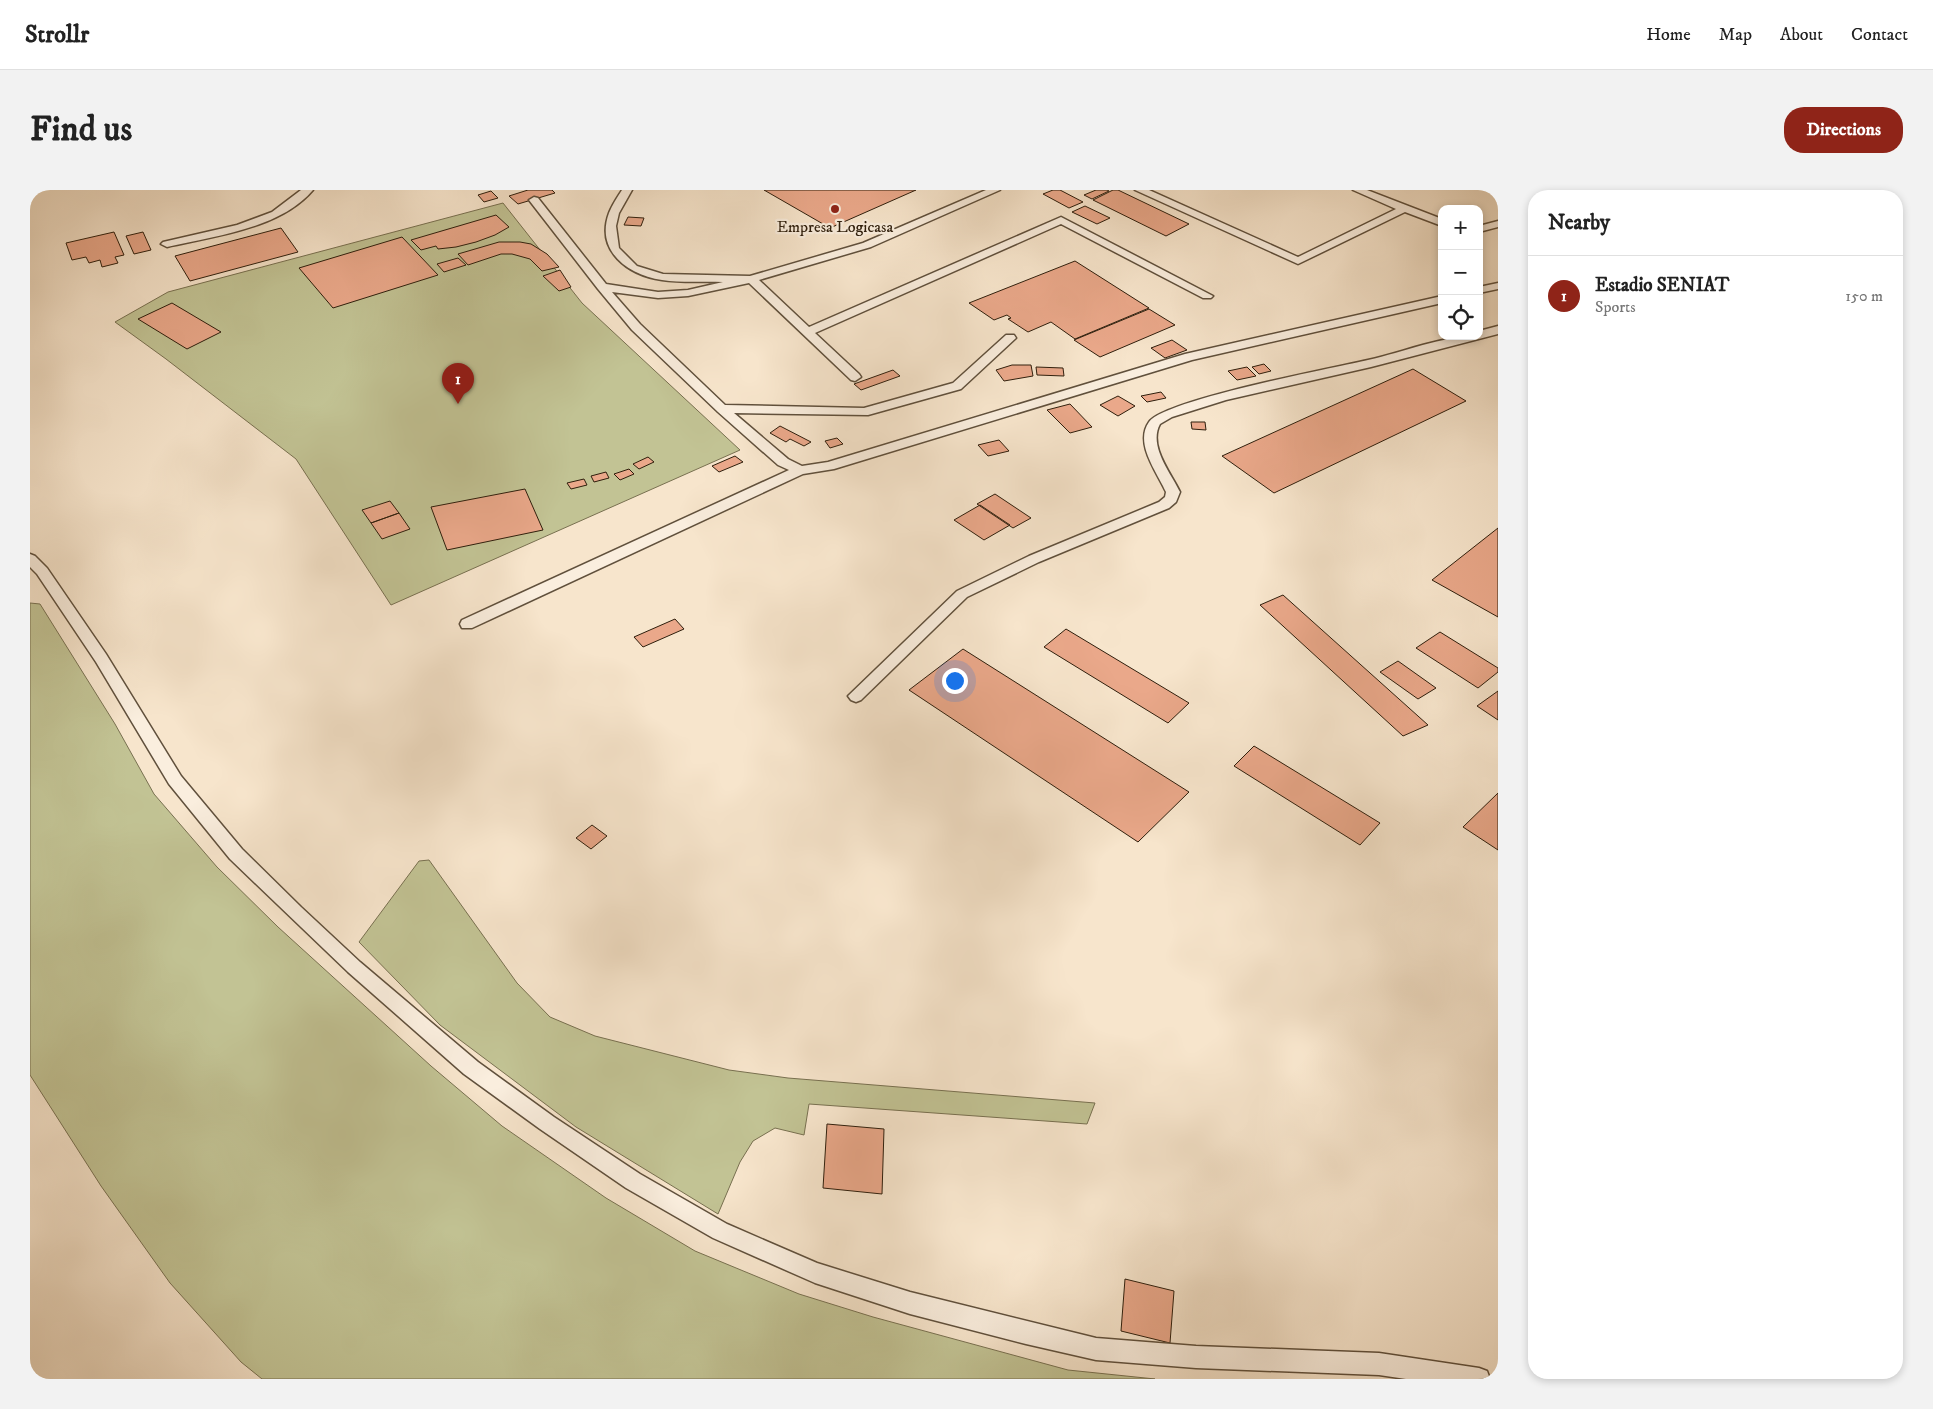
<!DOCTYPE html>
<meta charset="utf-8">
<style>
:root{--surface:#fff;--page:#f2f2f2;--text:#222;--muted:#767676;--line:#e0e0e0;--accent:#8f2418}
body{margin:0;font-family:"IM FELL DW Pica",serif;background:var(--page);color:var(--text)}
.controls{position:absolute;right:15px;top:15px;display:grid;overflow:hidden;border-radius:10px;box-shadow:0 2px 8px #0003}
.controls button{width:45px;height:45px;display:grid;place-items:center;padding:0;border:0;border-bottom:1px solid var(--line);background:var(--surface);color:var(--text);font:25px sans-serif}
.you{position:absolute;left:924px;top:490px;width:18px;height:18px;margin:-12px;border:4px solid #fff;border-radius:50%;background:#1a73e8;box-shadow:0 0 0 8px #1a73e833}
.badge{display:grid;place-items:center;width:32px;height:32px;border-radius:50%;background:var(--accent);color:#fff;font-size:16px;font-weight:700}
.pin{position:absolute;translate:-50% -41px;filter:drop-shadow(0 1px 2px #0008)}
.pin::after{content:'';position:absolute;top:26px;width:18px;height:15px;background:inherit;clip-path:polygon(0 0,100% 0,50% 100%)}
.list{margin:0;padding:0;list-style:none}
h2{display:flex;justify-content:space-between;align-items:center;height:65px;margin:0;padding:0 20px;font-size:21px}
h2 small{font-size:16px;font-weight:400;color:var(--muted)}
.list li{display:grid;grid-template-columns:32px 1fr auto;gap:15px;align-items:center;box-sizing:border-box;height:80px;padding:0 20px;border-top:1px solid var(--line)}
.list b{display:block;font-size:19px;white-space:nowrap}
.list p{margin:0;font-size:16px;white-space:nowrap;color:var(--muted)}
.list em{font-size:16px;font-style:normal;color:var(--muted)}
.icon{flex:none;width:28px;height:28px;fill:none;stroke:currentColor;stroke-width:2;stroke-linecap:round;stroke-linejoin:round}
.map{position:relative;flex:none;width:1468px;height:1189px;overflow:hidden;border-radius:20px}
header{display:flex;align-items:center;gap:30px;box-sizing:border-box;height:70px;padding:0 25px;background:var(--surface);border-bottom:1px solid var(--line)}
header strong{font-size:24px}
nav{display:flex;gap:28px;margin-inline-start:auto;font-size:18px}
.intro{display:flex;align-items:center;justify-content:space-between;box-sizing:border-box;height:120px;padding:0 30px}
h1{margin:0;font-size:35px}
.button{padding:12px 22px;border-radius:20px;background:var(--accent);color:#fff;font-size:18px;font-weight:700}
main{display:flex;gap:30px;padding:0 30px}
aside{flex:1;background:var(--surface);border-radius:20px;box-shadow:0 2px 8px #0003}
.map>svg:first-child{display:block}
</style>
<header>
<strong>Strollr</strong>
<nav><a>Home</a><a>Map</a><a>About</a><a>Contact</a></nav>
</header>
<div class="intro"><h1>Find us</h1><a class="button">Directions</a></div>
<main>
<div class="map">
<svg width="1468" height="1189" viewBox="0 0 1468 1189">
<rect width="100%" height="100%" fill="#f7e5cc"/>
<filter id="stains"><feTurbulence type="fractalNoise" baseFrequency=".004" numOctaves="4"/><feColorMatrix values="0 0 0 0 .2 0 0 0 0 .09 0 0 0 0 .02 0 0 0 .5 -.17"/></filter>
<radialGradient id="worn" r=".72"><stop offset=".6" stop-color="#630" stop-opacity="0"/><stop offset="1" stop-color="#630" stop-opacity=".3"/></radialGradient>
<path fill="#c2c394" stroke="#787050" d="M473,13L552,113L710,260L361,415L266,269L136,169L85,132L138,102Z
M0,413L10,414L85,534L124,604L187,677L248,737L401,876L472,936L576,1008L665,1061L769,1104L843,1127L1038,1180L1125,1189H232L211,1172L140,1093L71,996L0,885Z
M399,670L487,793L520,827L565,846L699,880L758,888L1065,913L1057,934L779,914L774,945L745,938L723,951L710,972L688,1024L546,937L410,835L329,752L389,671Z"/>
<path fill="#eaa88a" stroke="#2e1e0c" d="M498,0H522L525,3L488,14L479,6Z
M734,0H886L800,38Z
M1023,0H1030L1053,12L1039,18L1013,4Z
M1066,0H1077L1079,1L1062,9L1054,5Z
M1083,0H1088L1159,34L1136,46L1063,10Z
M461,1L468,8L454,12L448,5Z
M1055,16L1080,28L1067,34L1042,22Z
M466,25L479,37L465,45L446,52L426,57L408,59L406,56L391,60L381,50Z
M598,27L614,28L611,36L594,35Z
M251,38L268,62L160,91L145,66Z
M84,42L94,65L85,67L88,73L72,77L70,70L59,73L56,67L42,70L36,53Z
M113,42L121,60L104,64L96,46Z
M372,47L408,85L303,118L269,78Z
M469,52H490L501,54L517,64L529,77L512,81L500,69L482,64H471L438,75L428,64Z
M428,68L436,75L414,82L407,74Z
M1045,71L1119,118L1045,149L1021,132L998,142L978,129L981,128L977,125L964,130L939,113Z
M530,80L541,97L529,101L513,86Z
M142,113L191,142L157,159L108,129Z
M1119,119L1145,135L1070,167L1044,150Z
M1142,150L1157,160L1135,168L1121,158Z
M1234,174L1241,181L1229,184L1222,177Z
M982,175H1001L1003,186L974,191L966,180Z
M1006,177L1033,178L1034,186L1007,185Z
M1217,177L1226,186L1207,190L1198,181Z
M1383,179L1436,211L1244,303L1192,266Z
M863,180L870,186L831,200L824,194Z
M1131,202L1136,208L1117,212L1111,206Z
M1088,206L1105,216L1088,226L1070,215Z
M1040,214L1062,237L1040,243L1017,220Z
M1161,232H1175L1176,240L1162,239Z
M750,236L781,252L774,256L760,249L756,252L740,243Z
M807,248L813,254L800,258L795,251Z
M969,250L979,261L958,266L948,255Z
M705,266L713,272L689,282L682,276Z
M618,267L624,272L609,279L603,274Z
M599,279L604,284L590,290L584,284Z
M576,282L579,288L564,292L561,286Z
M554,289L557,295L541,299L537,293Z
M495,299L513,340L417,360L401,317Z
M965,304L1001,328L983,338L947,314Z
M360,311L369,323L341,333L332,320Z
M950,315L980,335L954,350L924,330Z
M369,323L380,339L352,349L341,333Z
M1468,338V427L1402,390Z
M1253,405L1398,535L1373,546L1230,415Z
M645,429L654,439L613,457L604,447Z
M1036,439L1159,513L1138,533L1014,457Z
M1410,442L1468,478V482L1448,498L1386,458Z
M933,459L1159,602L1108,652L879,500Z
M1368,471L1406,498L1388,509L1350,482Z
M1468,501V530L1447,516Z
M1224,556L1350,633L1330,655L1204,576Z
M1468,603V660L1433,637Z
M562,635L577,646L561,659L546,648Z
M797,934L854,939L852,1004L793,998Z
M1095,1089L1144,1101L1140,1153L1091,1141Z"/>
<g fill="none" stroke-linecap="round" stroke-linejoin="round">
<defs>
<path id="service" d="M271,0H283C250,39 184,46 137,57L131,54L133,52L207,35L242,22Z
M592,0H602L589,23L586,36L589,58L607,76L633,84L720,86L833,53L956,0H970L841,57L729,90L779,137L1031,27L1183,106L1181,108H1173L1031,34L785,143L829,184L831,187L825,191L821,190L719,93L658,106L628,108L582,102L610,134L695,215L834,218L923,193L976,145H984L986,148L931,199L838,225L704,223L758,269L772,276L798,272L1155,164L1412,106V113L1162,170L804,279L773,284L442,438H432L430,434L432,430L759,280L748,275L688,222L602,140L568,99L499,10L504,7L508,8L576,94L628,102L658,100L693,92C673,91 651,93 632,90C598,85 565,61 579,23C582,15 587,8 592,0Z
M1105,0H1119L1268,67L1366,19L1323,0H1337L1412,29V36L1375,22L1268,74Z
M1468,31V37L1449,42V36Z
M1468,93V99L1449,103V97Z
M1468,136V144L1341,177L1196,210L1142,227L1130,234C1118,256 1141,283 1150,302L1146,312L1139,318L1009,372L937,407L831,510L826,512L821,510L818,506L927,401L999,366L1129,312L1135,307L1136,302C1127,282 1104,253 1119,232C1134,210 1303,178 1338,170C1374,162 1411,146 1449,146V141Z
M0,364L5,366L17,378L76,464L151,586L212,659L271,717L330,772L448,872L524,927L610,984L697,1034L787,1073L880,1102L1066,1148L1166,1156L1349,1163L1449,1178L1457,1181L1460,1189H1376L1349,1185L1166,1178L1066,1170L996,1154L880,1124L785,1093L683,1048L596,998L510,939L434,884L318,782L200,669L139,594L66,472L7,384L0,377Z"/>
</defs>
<use href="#service" stroke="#60503c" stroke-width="3"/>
<use href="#service" fill="#faeede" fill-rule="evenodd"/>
</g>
<circle fill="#8f2418" stroke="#faeede" stroke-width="2" cx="805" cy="19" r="5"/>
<g text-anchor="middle" stroke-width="4.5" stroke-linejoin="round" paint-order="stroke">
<g font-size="16" fill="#2e1e0c" stroke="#faeede">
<text x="805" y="42">Empresa Logicasa</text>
</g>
</g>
<rect width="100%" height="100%" filter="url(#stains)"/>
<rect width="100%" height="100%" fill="url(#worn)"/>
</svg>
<div class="controls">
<button>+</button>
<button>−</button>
<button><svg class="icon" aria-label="locate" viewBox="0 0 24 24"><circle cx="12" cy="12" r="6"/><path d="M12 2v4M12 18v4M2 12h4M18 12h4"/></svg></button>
</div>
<div class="you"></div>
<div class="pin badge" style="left:428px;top:214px">1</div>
</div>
<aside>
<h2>Nearby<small></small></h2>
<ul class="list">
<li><span class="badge">1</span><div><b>Estadio SENIAT</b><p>Sports</p></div><em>150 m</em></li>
</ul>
</aside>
</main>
